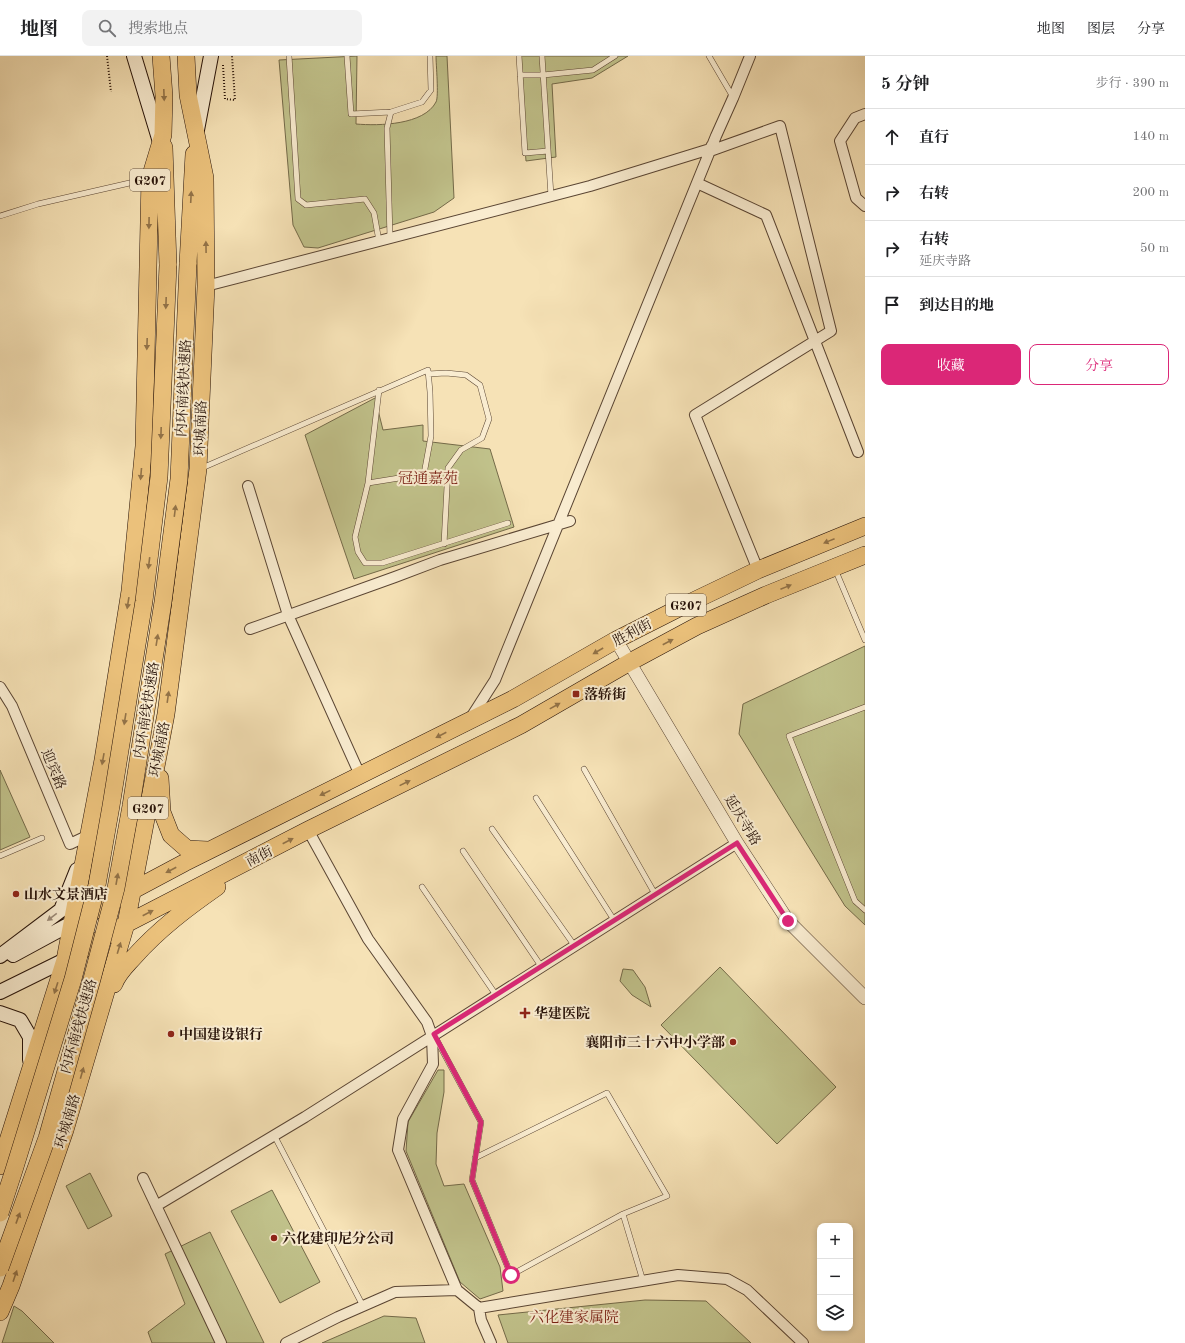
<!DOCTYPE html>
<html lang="zh">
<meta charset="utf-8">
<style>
:root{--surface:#fff;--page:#f2f2f2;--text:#202124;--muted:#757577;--line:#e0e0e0;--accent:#db2777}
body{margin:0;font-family:"Old Standard TT","Noto Serif SC",serif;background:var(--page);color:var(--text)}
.controls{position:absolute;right:12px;bottom:12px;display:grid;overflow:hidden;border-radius:8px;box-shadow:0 2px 6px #0003}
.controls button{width:36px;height:36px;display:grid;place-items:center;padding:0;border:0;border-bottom:1px solid var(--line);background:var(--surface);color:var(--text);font:20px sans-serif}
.stop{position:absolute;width:12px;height:12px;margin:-9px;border:3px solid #db2777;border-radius:50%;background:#fff}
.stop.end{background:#db2777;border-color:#fff;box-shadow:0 1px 4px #0008}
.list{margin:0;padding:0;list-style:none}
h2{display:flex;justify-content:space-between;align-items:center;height:52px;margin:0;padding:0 16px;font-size:17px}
h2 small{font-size:13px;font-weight:400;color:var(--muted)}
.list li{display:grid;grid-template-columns:26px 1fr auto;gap:12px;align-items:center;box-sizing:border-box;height:56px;padding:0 16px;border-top:1px solid var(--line)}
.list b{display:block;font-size:15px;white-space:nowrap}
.list p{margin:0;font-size:13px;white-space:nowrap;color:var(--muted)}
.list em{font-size:13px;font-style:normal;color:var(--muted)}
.actions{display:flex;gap:8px;padding:12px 16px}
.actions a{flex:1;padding:9px 0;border:1px solid var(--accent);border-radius:8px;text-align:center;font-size:14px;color:var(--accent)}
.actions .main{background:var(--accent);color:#fff}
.icon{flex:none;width:22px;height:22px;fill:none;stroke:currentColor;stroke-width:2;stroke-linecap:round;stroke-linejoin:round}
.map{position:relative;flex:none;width:865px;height:1287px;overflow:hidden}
header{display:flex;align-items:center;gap:24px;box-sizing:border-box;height:56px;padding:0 20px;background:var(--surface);border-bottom:1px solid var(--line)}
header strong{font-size:19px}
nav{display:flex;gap:22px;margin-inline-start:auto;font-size:14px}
.search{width:280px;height:36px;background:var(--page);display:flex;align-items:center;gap:10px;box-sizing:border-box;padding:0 14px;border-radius:8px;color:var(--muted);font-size:15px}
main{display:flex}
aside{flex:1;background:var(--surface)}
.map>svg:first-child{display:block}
</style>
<header>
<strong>地图</strong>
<div class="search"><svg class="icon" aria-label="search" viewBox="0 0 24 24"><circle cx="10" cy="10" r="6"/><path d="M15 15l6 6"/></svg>搜索地点</div>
<nav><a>地图</a><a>图层</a><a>分享</a></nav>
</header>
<main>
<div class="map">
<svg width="865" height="1287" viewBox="0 0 865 1287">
<rect width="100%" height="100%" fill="#f6e2b6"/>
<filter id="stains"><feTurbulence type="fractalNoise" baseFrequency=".005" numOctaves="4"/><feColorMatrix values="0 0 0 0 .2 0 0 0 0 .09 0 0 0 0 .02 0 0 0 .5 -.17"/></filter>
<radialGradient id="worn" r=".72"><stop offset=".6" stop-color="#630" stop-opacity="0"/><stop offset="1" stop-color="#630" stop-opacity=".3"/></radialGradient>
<path fill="#c1c28b" stroke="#746a49" d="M357,0L356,68C379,70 424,69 436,46C439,41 436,8 436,0H447L454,142L434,156L318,192L304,191L293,169L279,4Z
M518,0H628L592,22L552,28L556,101L526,105Z
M375,342L383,374L423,369V385L490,393L514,471L354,523L305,379Z
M865,590V869L845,850L739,678L743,648Z
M0,714L30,781L0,794Z
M720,911L836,1031L777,1088L661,969Z
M623,913L633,914L645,931L651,951L632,939L620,925Z
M438,1014H444V1036L437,1077L436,1108L444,1130L464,1128L500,1211L503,1235L480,1243L460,1226L406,1095L408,1066Z
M90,1117L112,1160L88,1173L66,1130Z
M272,1134L320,1226L280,1247L231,1155Z
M210,1176L264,1287H152L148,1276L185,1248L165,1198Z
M645,1244L706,1245L751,1287H508L498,1259Z
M14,1250L22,1255L54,1287H2Z
M384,1260L416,1262L425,1287H322Z"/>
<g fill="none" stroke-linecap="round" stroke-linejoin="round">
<defs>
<path id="service" d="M289,0L298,143L306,149L365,143L374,157L379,185
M347,0L351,58L391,56
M519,0L525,97L548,95
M542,0L551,140
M709,0L733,41
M520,19H543L593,14L615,0
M0,160L38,148L147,123
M390,182L387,72L391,56L422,46L431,34L430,0
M428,318L446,317L466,319L480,329L489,363L482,382L461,394L448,412L444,488
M379,334L368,427L355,481L358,496L365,507H382L508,467
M202,412L428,314L430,336L431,380L424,418L368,427
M835,513L865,584
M865,651L789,680L855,845L865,854
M584,713L655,838
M536,742L614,864
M492,773L574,889
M463,795L541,910
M0,800L42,782
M422,831L496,939
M434,979L481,1066L472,1124L511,1219L623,1158L643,1225
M274,1079L363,1250
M475,1102L607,1037L667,1140L623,1158"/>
<path id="minor" d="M865,58L855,62L840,85L856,142L865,150
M710,95L780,70L831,275L695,359L758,514
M697,127L766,159L858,396
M206,230L590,130L710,93L712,89
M248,430L288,559L360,719
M250,573L395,521L440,504L570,465
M0,631L12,650L70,788L89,779
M470,663L495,624L716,80L733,42L750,0
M308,774L368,883L427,966L432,980L433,1008L403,1063L398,1094L457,1234L479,1252L481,1264L491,1287
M143,1122L221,1287
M156,1150L305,1061L737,787
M479,1252L678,1219L727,1223L747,1234L803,1287
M286,1287L338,1261L395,1236L457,1234"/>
<path id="tertiary" d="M616,584L737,787L788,865L865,942"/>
<path id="secondary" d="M134,0L160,86
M197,74L211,0
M13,899L72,867
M0,900L61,854L77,814
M0,936L65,904
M0,957L20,964L30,981V1004"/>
<path id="trunk" d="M164,91L168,209
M188,208L194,98
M160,722L162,756L171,779L187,793L208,794
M79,863L184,807L513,643L616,584L685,549L758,514L865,470
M71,901L126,868L308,774L521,669L630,606L697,570L766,539L865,499
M114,928C118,917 126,910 134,901C159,873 187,852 217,831
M0,1110L65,904L103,704L130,535L144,390L150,122L163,79L164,40L161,0
M0,1256L11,1230L65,1074L126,868L166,658L198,413L206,230L205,122L188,39L186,0"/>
</defs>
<use href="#service" stroke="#5a4533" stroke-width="6"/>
<use href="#minor" stroke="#5a4533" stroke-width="12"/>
<use href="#tertiary" stroke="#5a4533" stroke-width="14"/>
<use href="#secondary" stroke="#261107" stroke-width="16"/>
<use href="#trunk" stroke="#261107" stroke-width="18"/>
<path stroke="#261107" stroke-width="2" stroke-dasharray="1 2" stroke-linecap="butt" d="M107,0L111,36
M223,9L225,43L235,44L232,0"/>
<use href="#service" stroke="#f9ecd0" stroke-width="5"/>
<use href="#minor" stroke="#f9ecd0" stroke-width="10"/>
<use href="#tertiary" stroke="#f9ecd0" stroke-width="13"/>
<use href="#secondary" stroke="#f9ecd0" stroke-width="14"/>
<use href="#trunk" stroke="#ebc17b" stroke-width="17"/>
<defs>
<path id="trunk-bridge" d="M0,1157L14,1114L73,923L97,829L111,750L144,545L159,421L168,209
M0,1212L47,1082L92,923L116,832L131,750L163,546L179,423L188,208"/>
</defs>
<use href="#trunk-bridge" stroke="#261107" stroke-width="18" stroke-linecap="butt"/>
<use href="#trunk-bridge" stroke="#ebc17b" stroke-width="17"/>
</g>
<defs><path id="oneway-solid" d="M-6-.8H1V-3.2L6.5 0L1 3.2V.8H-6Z"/></defs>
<g fill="#927247">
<use href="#oneway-solid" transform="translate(164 39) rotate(88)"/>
<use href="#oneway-solid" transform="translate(191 141) rotate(-87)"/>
<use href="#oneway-solid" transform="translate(149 167) rotate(91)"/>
<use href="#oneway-solid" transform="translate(206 191) rotate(-91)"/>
<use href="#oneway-solid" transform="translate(166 247) rotate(92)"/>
<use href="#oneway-solid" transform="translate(147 288) rotate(92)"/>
<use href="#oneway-solid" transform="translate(161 377) rotate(92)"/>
<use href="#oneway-solid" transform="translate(141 418) rotate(95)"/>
<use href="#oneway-solid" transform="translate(175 455) rotate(-83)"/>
<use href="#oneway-solid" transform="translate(829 485) rotate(158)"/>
<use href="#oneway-solid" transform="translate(149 507) rotate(97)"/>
<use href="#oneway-solid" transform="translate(786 531) rotate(-22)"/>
<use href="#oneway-solid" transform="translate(128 547) rotate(99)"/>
<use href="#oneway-solid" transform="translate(157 584) rotate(-81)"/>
<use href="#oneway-solid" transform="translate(668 586) rotate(-28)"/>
<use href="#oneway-solid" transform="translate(598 595) rotate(150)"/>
<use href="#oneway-solid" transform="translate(168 641) rotate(-82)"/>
<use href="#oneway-solid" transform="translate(555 650) rotate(-29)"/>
<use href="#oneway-solid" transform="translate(125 663) rotate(99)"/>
<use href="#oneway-solid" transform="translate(441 679) rotate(153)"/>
<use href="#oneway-solid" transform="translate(103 703) rotate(100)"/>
<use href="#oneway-solid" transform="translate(405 727) rotate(-26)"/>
<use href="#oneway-solid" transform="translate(325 737) rotate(154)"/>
<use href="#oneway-solid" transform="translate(288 785) rotate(-27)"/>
<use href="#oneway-solid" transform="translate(171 814) rotate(152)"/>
<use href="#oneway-solid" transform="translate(117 823) rotate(-80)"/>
<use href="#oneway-solid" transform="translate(148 857) rotate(-27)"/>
<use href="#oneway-solid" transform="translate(119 892) rotate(-73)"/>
<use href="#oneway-solid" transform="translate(56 932) rotate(108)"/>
<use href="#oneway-solid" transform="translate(82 1017) rotate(-74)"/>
<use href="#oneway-solid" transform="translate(18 1162) rotate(-70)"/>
<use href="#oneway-solid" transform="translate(15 1220) rotate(-71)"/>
</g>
<use fill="#9a8976" href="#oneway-solid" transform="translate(52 861) rotate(143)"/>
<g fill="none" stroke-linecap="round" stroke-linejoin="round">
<path stroke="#db2777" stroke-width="5" d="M511,1219L472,1124L481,1066L434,978L737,787L788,865"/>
</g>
<g fill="#8f2418" stroke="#f9ecd0" stroke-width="1.5">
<rect x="572" y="634" width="8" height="8" rx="2"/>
<circle cx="16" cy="838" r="4"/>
<path d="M523 951h4v4h4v4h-4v4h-4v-4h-4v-4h4z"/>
<circle cx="171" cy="978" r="4"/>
<circle cx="733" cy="986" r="4"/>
<circle cx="274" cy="1182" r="4"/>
</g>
<g text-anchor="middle" stroke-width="4" stroke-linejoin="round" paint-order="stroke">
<g fill="#f9ecd0" stroke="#655343" stroke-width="1">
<rect x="130" y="113" width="40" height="22" rx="3"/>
<rect x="666" y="538" width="40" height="22" rx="3"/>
<rect x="128" y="741" width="40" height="22" rx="3"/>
</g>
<g font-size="13" font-weight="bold" fill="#261107">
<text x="150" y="129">G207</text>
<text x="686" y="554">G207</text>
<text x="148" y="757">G207</text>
</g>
<g font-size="14" fill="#261107" stroke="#f9ecd0">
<text transform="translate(183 332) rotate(-87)" y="5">内环南线快速路</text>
<text transform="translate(200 372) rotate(-88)" y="5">环城南路</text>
<text transform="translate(632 576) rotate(-28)" y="5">胜利街</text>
<text transform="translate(146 654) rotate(-81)" y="5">内环南线快速路</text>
<text transform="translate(159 693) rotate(-79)" y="5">环城南路</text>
<text transform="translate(54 713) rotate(67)" y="5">迎宾路</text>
<text transform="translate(743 764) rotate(59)" y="5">延庆寺路</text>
<text transform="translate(259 800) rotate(-27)" y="5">南街</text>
<text transform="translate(78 970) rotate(-74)" y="5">内环南线快速路</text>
<text transform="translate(67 1065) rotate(-73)" y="5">环城南路</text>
</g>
<g font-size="14" font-weight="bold" fill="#261107" stroke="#f9ecd0" text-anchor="start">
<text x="584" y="643">落轿街</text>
<text x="24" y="843">山水文景酒店</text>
<text x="534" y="962">华建医院</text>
<text x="179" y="983">中国建设银行</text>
<text x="725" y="991" text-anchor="end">襄阳市三十六中小学部</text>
<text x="282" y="1187">六化建印尼分公司</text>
</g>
<g font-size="15" fill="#7a1f14" stroke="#f9ecd0">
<text x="428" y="427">冠通嘉苑</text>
<text x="574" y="1266">六化建家属院</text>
</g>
</g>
<rect width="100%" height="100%" filter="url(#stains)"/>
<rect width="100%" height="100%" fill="url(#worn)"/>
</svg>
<div class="controls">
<button>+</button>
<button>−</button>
<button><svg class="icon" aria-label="layers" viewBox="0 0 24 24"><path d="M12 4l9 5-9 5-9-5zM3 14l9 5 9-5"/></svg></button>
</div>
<div class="stop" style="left:511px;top:1219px"></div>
<div class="stop end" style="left:788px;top:865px"></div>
</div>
<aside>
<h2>5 分钟<small>步行 · 390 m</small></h2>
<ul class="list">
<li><svg class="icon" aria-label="ahead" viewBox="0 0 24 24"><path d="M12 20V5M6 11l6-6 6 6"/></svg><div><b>直行</b></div><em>140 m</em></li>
<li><svg class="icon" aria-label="right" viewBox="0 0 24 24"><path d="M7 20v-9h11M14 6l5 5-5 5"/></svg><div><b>右转</b></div><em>200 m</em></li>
<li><svg class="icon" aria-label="right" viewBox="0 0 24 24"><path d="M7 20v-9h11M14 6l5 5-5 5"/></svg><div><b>右转</b><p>延庆寺路</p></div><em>50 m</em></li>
<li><svg class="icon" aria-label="arrive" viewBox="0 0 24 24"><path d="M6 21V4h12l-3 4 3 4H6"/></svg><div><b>到达目的地</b></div></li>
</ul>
<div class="actions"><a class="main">收藏</a><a>分享</a></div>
</aside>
</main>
